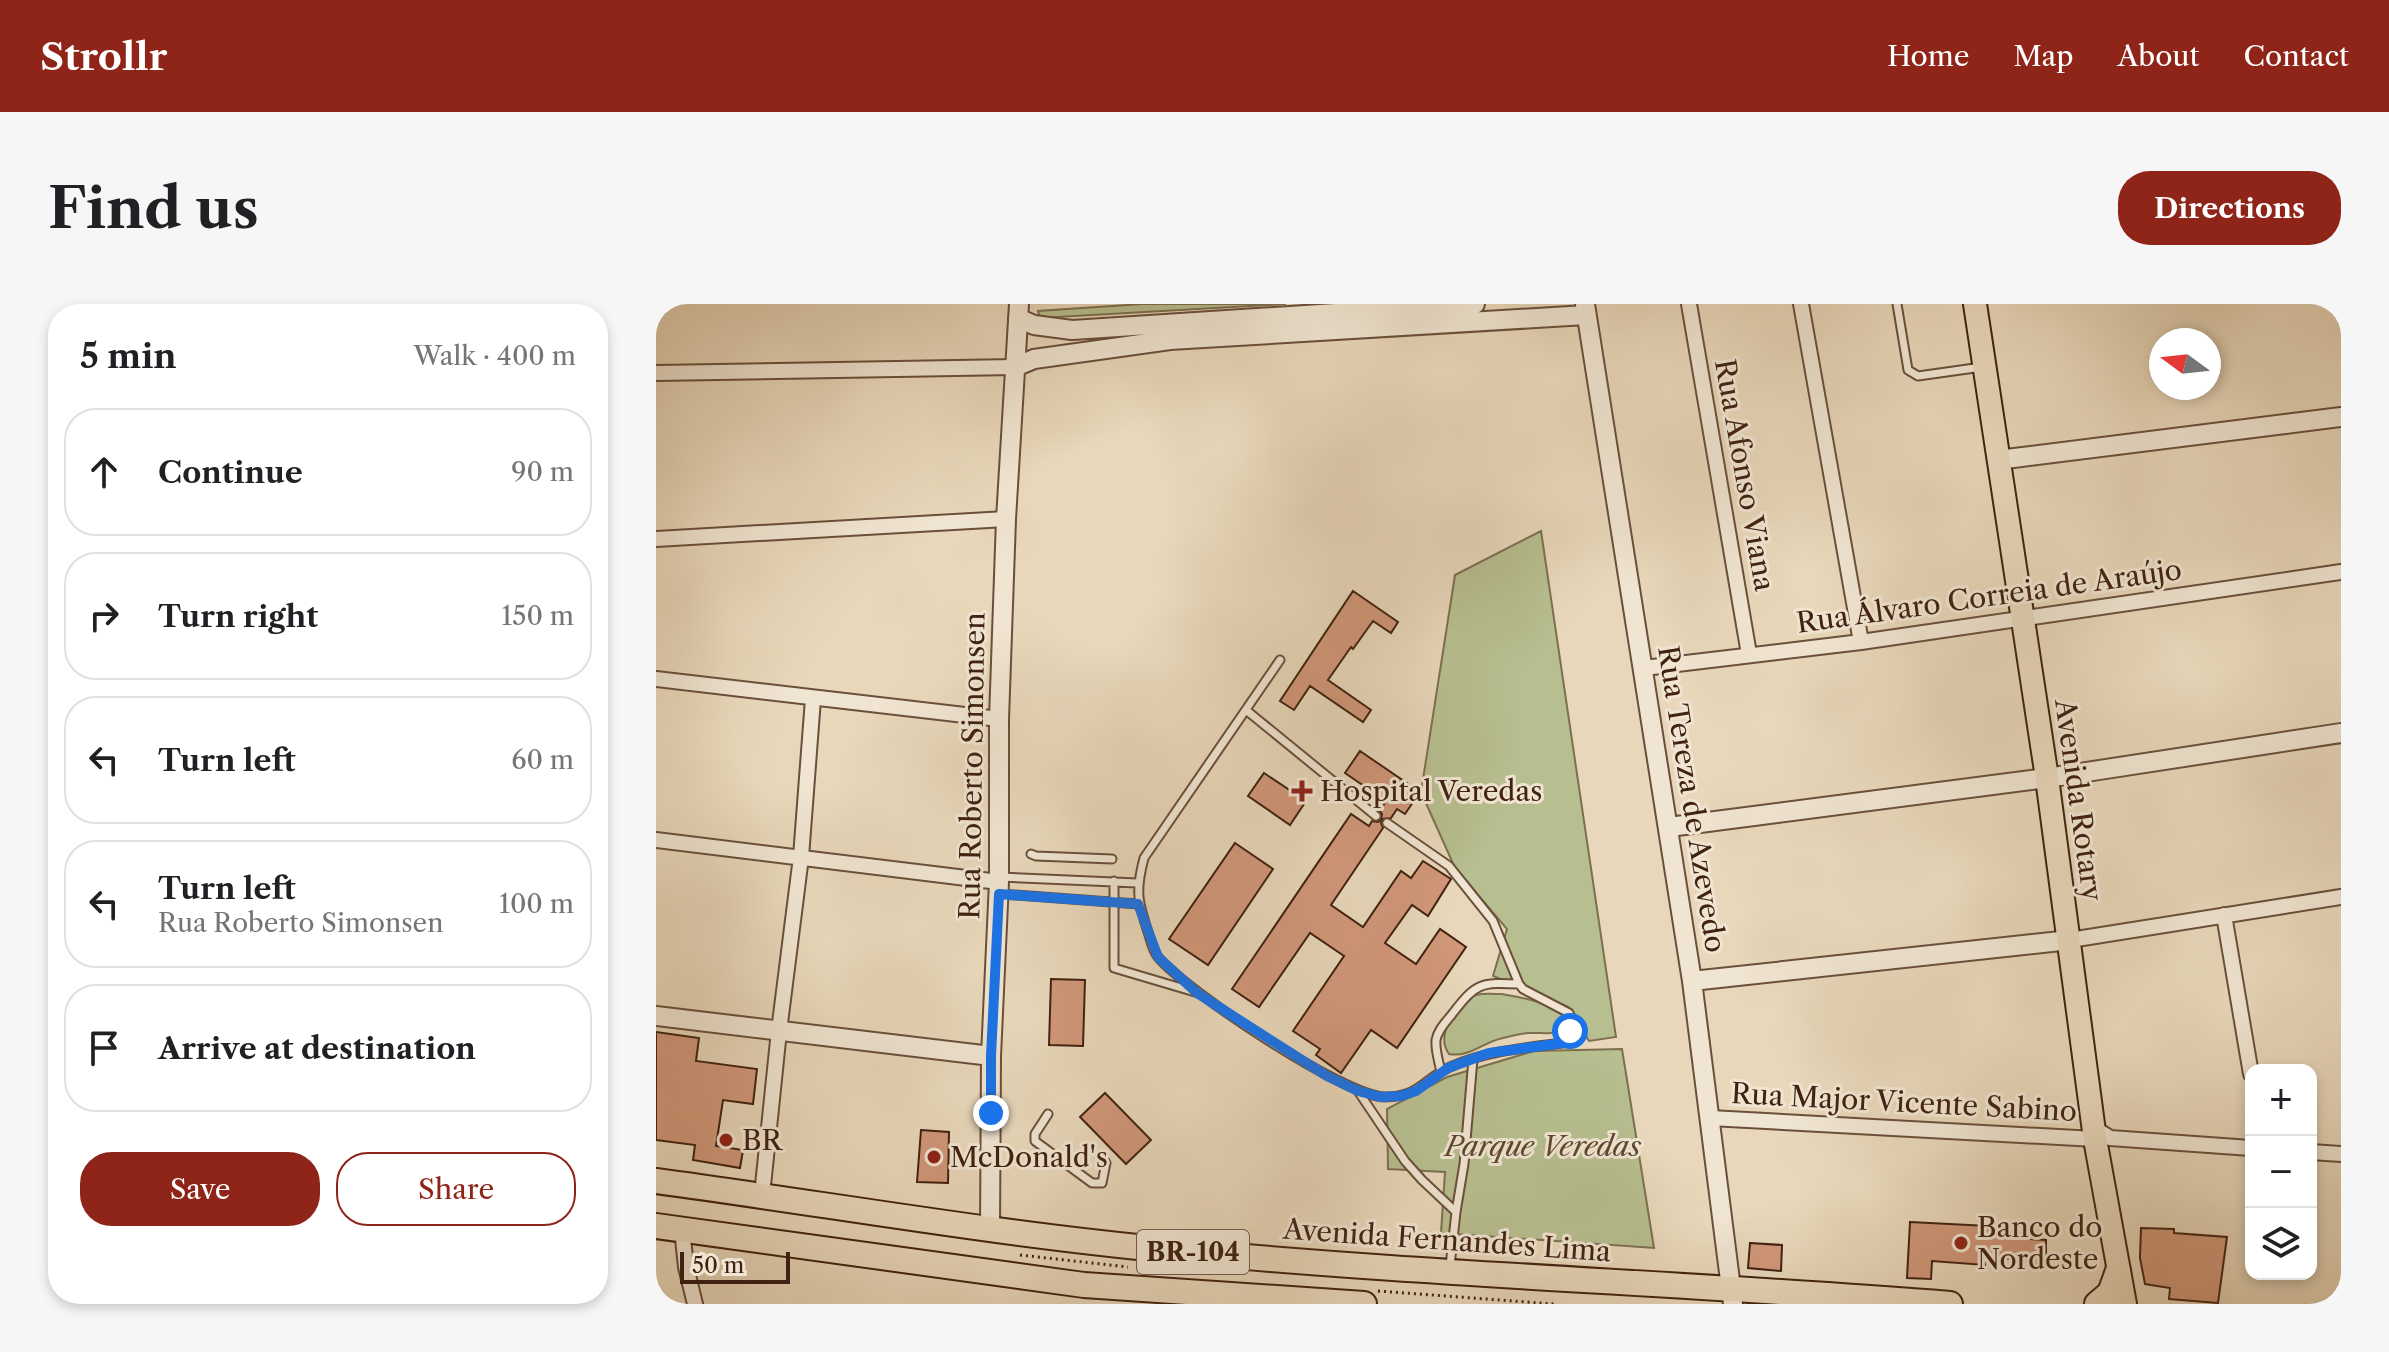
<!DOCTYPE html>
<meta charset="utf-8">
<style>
:root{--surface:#fff;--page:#f6f6f6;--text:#202124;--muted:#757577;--line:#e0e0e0;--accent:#8f2418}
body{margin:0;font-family:"Libre Caslon Text",serif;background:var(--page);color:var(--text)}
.controls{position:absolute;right:24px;bottom:24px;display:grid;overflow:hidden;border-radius:16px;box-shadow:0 4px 12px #0003}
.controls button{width:72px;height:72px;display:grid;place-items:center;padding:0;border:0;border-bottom:2px solid var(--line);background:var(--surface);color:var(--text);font:40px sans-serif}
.compass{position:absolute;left:1493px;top:24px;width:72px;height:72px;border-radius:50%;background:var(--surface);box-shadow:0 4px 12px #0003;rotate:285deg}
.scale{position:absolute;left:24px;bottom:20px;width:110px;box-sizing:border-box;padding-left:8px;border:4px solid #412211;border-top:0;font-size:22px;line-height:28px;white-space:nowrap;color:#412211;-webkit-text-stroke:6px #f0e5d2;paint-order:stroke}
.stop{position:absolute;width:24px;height:24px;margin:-18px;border:6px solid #1a73e8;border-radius:50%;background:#fff}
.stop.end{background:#1a73e8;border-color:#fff;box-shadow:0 2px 8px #0008}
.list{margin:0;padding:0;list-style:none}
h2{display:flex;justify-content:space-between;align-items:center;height:104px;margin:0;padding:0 32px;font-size:34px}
h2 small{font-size:26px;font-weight:400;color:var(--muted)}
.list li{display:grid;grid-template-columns:52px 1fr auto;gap:24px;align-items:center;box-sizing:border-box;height:128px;margin:0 16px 16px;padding:0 16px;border:2px solid var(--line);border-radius:32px}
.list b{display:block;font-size:30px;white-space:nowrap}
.list p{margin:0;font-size:26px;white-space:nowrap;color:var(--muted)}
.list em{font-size:26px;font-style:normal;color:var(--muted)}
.actions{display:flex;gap:16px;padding:24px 32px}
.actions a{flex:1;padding:18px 0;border:2px solid var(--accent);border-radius:32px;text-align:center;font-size:28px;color:var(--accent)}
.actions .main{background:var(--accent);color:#fff}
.icon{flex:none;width:44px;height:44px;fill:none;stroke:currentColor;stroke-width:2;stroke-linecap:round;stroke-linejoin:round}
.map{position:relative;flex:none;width:1685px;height:1000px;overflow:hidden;border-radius:32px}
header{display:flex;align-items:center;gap:48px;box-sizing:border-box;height:112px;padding:0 40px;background:var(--accent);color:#fff}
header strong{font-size:38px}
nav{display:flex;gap:44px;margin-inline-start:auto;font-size:28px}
.intro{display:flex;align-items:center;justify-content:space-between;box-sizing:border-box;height:192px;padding:0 48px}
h1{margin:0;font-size:56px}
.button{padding:20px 36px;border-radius:32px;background:var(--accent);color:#fff;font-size:28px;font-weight:700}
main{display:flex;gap:48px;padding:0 48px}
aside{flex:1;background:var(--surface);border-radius:32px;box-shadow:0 4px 12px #0003}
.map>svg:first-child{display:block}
</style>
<header>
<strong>Strollr</strong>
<nav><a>Home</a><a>Map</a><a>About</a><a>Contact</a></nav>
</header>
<div class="intro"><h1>Find us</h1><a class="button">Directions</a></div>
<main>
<aside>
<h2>5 min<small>Walk · 400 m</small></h2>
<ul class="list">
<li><svg class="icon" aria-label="ahead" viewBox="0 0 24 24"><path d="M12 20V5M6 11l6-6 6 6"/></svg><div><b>Continue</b></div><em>90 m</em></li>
<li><svg class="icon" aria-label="right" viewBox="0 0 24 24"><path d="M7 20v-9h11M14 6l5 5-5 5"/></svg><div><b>Turn right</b></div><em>150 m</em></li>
<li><svg class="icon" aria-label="left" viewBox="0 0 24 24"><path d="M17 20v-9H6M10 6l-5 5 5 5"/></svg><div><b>Turn left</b></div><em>60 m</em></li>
<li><svg class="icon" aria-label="left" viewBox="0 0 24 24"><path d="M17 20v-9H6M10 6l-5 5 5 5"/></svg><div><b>Turn left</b><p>Rua Roberto Simonsen</p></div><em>100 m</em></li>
<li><svg class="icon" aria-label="arrive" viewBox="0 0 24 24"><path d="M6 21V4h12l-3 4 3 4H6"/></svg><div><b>Arrive at destination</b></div></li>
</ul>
<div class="actions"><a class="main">Save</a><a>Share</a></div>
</aside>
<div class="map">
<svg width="1685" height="1000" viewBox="0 0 1685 1000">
<rect width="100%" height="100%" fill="#e8d7ba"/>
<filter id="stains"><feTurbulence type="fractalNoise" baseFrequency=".0025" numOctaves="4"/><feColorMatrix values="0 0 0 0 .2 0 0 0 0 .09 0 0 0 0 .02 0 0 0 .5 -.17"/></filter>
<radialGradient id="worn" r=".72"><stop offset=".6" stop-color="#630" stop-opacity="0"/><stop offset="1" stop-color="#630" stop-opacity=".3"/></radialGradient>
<path fill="#b7be8f" stroke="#7c7050" stroke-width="2" d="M486,0H630L384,14L382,7Z
M885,227L960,733L933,737L912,703L837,672L851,625L799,564L765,488L799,271Z
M846,690C869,694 902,699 914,721C903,733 887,728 872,729C864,730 855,732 847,734C827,738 813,754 793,750C779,731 800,699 820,691C827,689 838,690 846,690Z
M966,745L998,944L785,929L789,868L732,865L731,805L791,773L878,747Z"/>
<path fill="#d09779" stroke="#412211" stroke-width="2" d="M697,287L742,318L735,329L717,317L697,345L695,343L672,376L715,406L707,418L654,382L638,406L624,397Z
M704,447L764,488L749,510L741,505L735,514L726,515L725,519L727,524L675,601L707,623L745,567L755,574L767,557L795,575L772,612L756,601L729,639L760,660L784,625L810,643L741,744L715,726L685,769L660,751L664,745L637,727L688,652L654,629L603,703L576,685L695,510L713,522L716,517L722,518L725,515L726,510L724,507L730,497L689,469Z
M608,469L650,497L634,521L592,492Z
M579,539L617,565L552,661L513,635Z
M395,675L429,676L427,742L393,741Z
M0,728L43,734L40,757L101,765L97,800L67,796L60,842L87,846L84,864L37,856L39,841L0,836Z
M449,789L495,836L470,860L424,813Z
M265,826L293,828L292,879L261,878Z
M1254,918L1332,922V925L1375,930L1374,935L1390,936V957L1382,964L1375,956L1327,953L1329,961L1276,957L1275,975L1251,974Z
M1485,924L1518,925V929L1571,933L1562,999L1513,995L1514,984L1489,980L1484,954Z
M1094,939L1126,941L1125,967L1092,964Z"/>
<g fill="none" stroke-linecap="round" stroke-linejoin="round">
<defs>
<path id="service" d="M1241,0L1252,66L1262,72L1326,63
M624,356L488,554C479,588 482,598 493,631C495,638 497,647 502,653C529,686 689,793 729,793C764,793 767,775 794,763C830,747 868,744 907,739C914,730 919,719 913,709L867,685L863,680L837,617L793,562L731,519
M590,406L720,512
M375,550L380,552L456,555
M344,573L481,579
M458,577V664L539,688
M345,590L482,600
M785,768C783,758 779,746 780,736C782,725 791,717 797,709C820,679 825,678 863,680
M702,787L749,857L766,876L800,908
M392,810L379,830V837L436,879H446L450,859L447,854
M794,962L800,908L808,860L817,755"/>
<path id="minor" d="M1033,0L1093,350
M1145,0L1205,338
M0,69L359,63
M0,235L350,215
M988,364L1205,338L1685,268
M0,375L343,415
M0,536L343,578
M1568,611L1595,770
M1414,636L1685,593
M1054,814L1439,835
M1438,824L1454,834L1595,844
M1655,848L1685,850
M106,891L123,727L145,553L157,395
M26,925L30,963L39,1000"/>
<path id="tertiary" d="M929,0L1036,677L1077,1000
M362,14L378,21L416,26L819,0
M359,63L378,55L514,36L930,11
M1342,156L1685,113
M1013,523L1391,474L1685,429
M1036,677L1414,636
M0,712L335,752
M334,926L335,752L343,578V415L350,215L363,0"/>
<path id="primary" d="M1319,0L1391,474L1439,835L1469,1000"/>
<path id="trunk" d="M0,877C171,900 340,930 512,946C772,971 1033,979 1294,1000
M0,922L428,981L708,1000
M1441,1000L1454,989L1462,967"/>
</defs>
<use href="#service" stroke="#6b4f3b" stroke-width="11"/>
<use href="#minor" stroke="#6b4f3b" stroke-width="18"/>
<use href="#tertiary" stroke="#6b4f3b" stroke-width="22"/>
<use href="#primary" stroke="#412211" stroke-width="26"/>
<use href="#trunk" stroke="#412211" stroke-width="28"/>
<path stroke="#412211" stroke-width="3" stroke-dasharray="2 4" stroke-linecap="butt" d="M364,951L472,963
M722,987L898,1000"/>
<use href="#service" stroke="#f0e5d2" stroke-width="7"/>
<use href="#minor" stroke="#f0e5d2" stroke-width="14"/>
<use href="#tertiary" stroke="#f0e5d2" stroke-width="18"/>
<use href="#primary" stroke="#e8d7ba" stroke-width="22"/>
<use href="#trunk" stroke="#e8d7ba" stroke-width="24"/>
</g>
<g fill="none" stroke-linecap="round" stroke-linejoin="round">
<path stroke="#1a73e8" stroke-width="10" d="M335,809V752L343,590L482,600L502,653L541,689L671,772L702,787L725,793L745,792L760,787L792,764L833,749L907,739L914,727"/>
</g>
<g fill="#8f2418" stroke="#f0e5d2" stroke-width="3">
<path d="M642 475h8v8h8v8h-8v8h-8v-8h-8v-8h8z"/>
<circle cx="70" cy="836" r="8"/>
<circle cx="278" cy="853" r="8"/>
<circle cx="1305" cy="939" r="8"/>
</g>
<g text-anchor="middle" stroke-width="6" stroke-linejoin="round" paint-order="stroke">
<rect fill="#f0e5d2" stroke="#765c4b" stroke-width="2" x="481" y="926" width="112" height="44" rx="6"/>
<g font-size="26" font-weight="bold" fill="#412211">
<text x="537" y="957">BR-104</text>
</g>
<g font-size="28" fill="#412211" stroke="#f0e5d2">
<text transform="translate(1089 171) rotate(80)" y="10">Rua Afonso Viana</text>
<text transform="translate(1333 292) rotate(-8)" y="10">Rua Álvaro Correia de Araújo</text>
<text transform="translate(316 462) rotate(-89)" y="10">Rua Roberto Simonsen</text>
<text transform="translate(1036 495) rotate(81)" y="10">Rua Tereza de Azevedo</text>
<text transform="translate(1423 496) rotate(82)" y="10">Avenida Rotary</text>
<text transform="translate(1248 798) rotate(3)" y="10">Rua Major Vicente Sabino</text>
<text transform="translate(791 936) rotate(4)" y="10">Avenida Fernandes Lima</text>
</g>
<g font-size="28" fill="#412211" stroke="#f0e5d2" text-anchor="start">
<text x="664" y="497">Hospital Veredas</text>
<text x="86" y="846">BR</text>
<text x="294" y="863">McDonald's</text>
<text x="1321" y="933">Banco do<tspan x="1321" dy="32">Nordeste</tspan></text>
</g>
<g font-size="28" font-style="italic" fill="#5e4930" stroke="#f0e5d2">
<text x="887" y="852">Parque Veredas</text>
</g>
</g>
<rect width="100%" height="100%" filter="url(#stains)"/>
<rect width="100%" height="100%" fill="url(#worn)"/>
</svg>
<div class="controls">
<button>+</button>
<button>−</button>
<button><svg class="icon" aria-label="layers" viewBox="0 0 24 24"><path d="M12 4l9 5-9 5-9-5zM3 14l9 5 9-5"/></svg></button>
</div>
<svg class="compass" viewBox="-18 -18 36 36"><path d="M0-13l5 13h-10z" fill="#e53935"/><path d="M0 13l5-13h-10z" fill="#757577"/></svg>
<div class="scale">50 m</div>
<div class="stop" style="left:914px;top:727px"></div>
<div class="stop end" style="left:335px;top:809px"></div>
</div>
</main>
